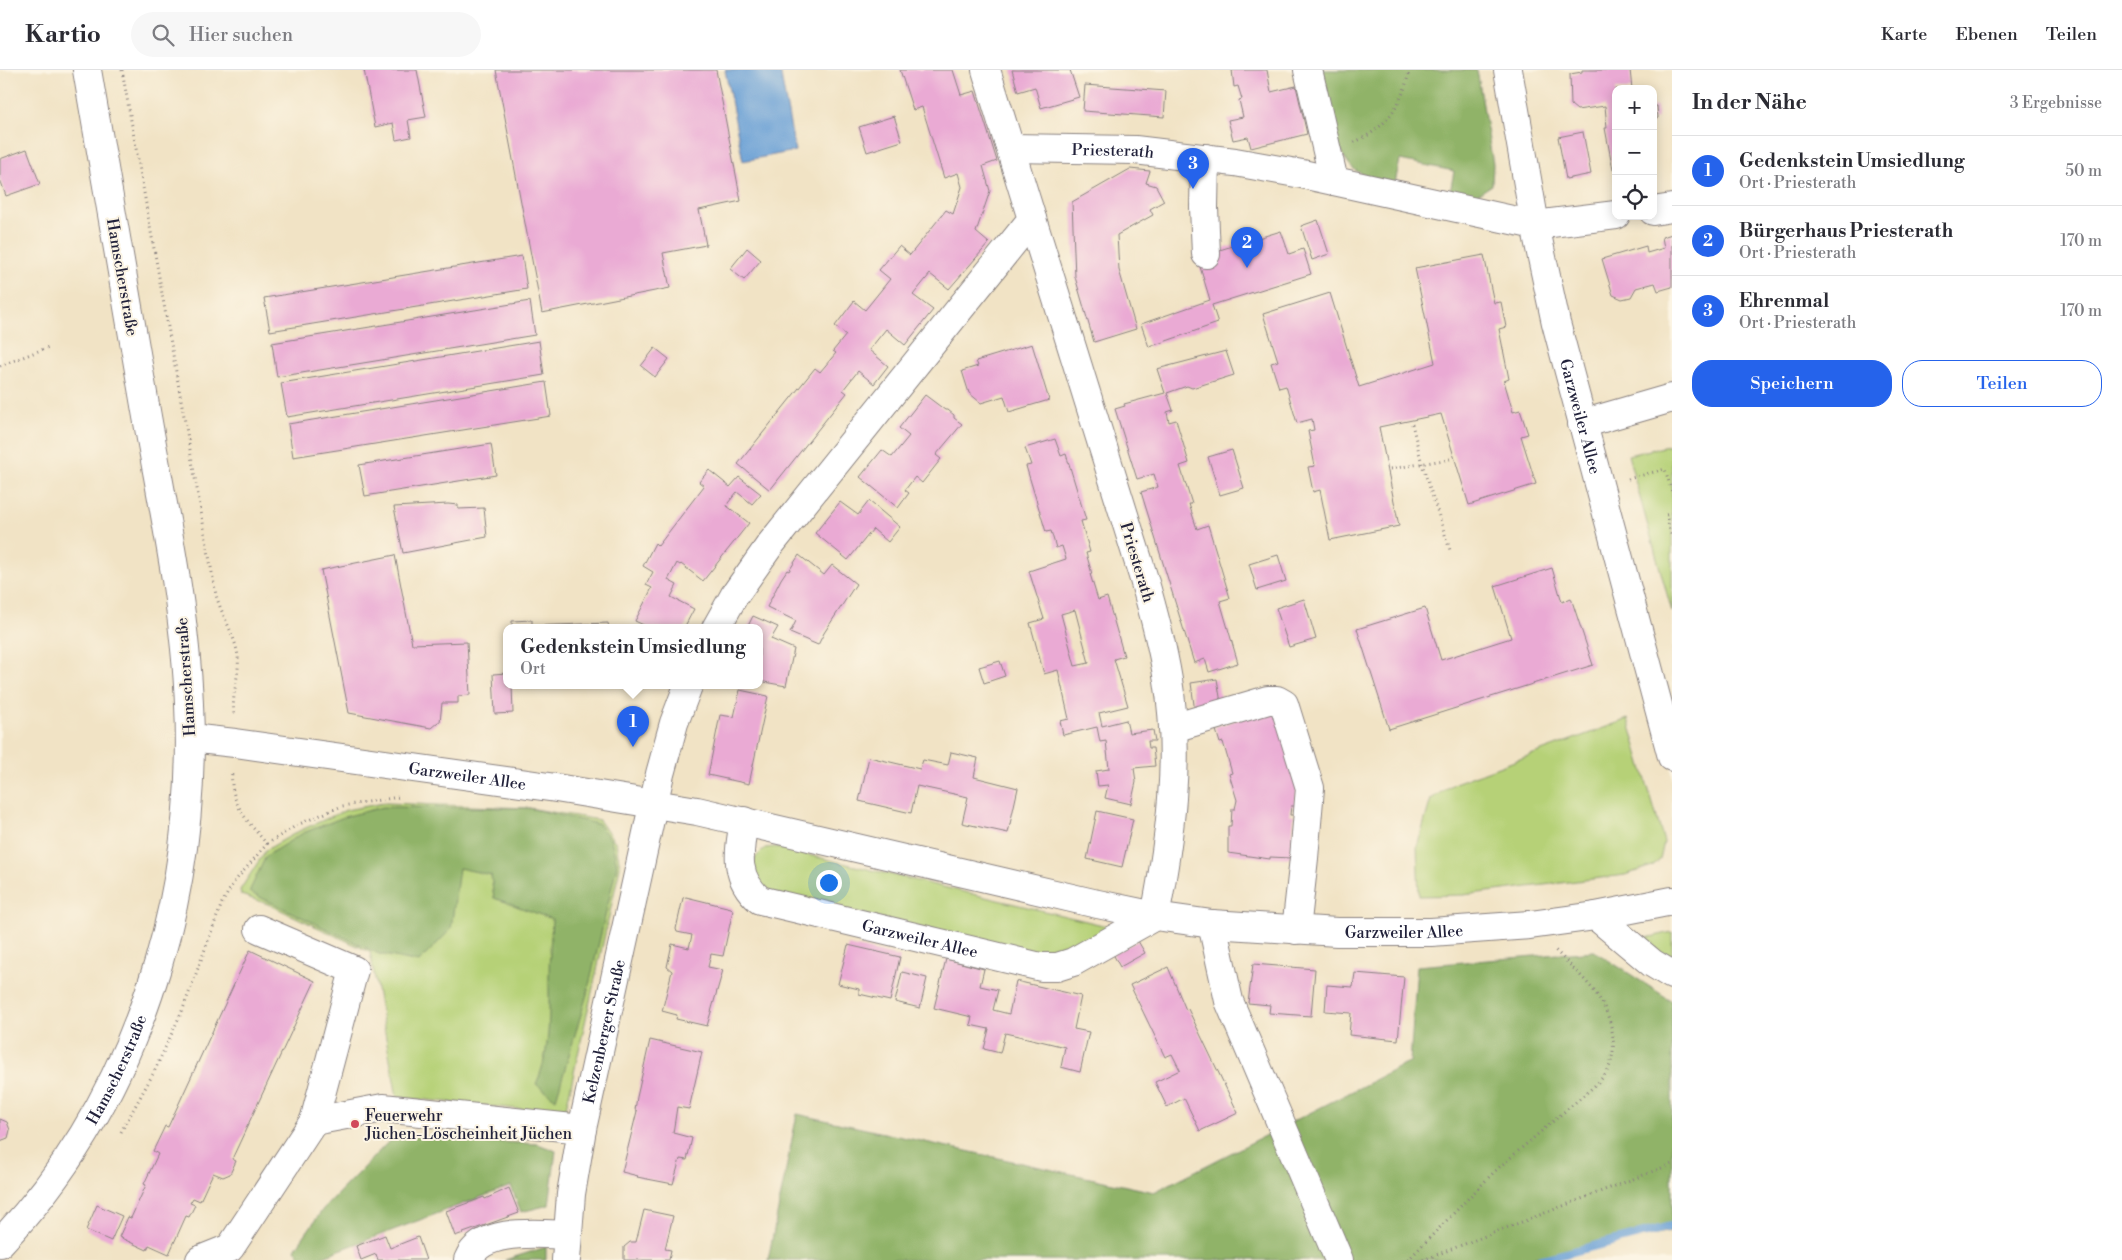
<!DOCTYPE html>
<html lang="de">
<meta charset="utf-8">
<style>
:root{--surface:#fff;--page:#f7f7f7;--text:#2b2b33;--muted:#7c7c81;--line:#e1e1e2;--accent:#2563eb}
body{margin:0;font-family:"Libre Bodoni",serif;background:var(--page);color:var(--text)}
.controls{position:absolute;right:15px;top:15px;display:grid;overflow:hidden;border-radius:10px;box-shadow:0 2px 12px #0003}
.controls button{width:45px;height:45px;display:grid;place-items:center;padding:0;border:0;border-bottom:1px solid var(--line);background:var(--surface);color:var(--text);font:25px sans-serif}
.you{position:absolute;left:828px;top:812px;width:18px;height:18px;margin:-12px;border:4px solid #fff;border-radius:50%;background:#1a73e8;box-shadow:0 0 0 8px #1a73e833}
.badge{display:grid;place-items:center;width:32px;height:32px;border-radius:50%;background:var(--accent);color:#fff;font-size:16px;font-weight:700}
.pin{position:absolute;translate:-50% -41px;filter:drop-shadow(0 1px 2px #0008)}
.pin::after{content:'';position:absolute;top:26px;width:18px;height:15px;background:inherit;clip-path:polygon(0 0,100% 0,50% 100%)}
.popup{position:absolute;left:503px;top:554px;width:260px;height:65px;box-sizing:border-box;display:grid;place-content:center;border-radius:10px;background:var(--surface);filter:drop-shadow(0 1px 4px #0005);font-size:16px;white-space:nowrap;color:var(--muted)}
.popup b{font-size:19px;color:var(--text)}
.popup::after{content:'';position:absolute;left:50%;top:100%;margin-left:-10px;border:10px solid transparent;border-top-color:var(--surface)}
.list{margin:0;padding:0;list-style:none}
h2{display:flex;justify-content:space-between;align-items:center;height:65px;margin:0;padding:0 20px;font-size:21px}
h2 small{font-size:16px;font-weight:400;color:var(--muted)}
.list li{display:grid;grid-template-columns:32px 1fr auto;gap:15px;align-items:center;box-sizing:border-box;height:70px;padding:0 20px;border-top:1px solid var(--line)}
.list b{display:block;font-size:19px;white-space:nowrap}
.list p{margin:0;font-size:16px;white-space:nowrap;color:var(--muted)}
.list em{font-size:16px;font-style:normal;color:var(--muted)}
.actions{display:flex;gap:10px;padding:15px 20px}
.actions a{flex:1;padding:11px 0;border:1px solid var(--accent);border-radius:20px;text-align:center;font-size:18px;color:var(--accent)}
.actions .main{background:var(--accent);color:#fff}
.icon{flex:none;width:28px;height:28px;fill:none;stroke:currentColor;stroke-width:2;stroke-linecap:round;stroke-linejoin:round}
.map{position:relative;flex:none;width:1672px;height:1190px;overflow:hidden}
header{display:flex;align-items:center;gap:30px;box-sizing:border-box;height:70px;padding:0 25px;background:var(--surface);border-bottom:1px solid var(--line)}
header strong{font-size:24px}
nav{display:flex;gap:28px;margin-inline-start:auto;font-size:18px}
.search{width:350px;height:45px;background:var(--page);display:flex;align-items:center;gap:12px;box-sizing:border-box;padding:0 18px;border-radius:28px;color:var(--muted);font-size:19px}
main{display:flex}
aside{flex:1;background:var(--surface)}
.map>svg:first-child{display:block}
</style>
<header>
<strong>Kartio</strong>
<div class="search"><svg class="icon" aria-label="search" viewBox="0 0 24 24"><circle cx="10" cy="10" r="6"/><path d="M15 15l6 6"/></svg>Hier suchen</div>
<nav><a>Karte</a><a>Ebenen</a><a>Teilen</a></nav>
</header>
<main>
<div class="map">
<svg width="1672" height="1190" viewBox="0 0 1672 1190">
<rect width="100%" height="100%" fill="#fcf5e5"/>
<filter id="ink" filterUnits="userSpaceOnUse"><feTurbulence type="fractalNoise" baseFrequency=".02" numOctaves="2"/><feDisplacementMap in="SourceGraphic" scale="10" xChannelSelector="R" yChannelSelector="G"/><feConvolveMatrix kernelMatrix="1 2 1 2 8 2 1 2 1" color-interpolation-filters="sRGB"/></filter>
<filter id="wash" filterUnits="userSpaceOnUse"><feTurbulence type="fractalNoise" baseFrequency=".0096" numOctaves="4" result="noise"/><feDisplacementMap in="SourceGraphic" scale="20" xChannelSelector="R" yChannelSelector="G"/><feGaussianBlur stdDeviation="1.12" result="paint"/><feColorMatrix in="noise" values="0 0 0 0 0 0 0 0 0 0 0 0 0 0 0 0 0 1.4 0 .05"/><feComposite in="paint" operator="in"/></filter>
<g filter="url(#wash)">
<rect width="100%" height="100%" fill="#f1e3c5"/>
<path fill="#b6d177" stroke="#6c7a59" d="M1672,375V542L1628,385Z
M1628,649L1664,772L1660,790L1652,796L1625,805L1463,825L1419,826L1417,777L1431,729L1455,713Z
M384,733L529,738L599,750L616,773L620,797L566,1038L548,1042L397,1027L370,882L268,834L241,825L240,820L266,780L299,761L346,740Z
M775,777L1107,856L1112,859L1056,889L764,821L751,800L756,787L765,778Z
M1672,862V892L1642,869Z"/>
<path fill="#90b368" stroke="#596a52" d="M1318,0H1477L1493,94L1492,115L1475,126L1450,123L1454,101L1400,90L1395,113C1383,110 1366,108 1355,100C1332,82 1325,27 1318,0Z
M383,737L529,738L598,754L611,770L617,795L587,924L556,1029L536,1014C551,982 549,943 549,907C549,888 551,868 552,849L494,828L491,805L459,798L451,859L419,892L379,884L249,822L266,786L303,763L344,747Z
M1594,881L1672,931V1161L1521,1190H768L797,1044L1154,1122L1410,992L1417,896Z
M394,1066L538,1074L556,1081L549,1135L521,1142L511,1116L313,1190H303L295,1179L323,1139Z
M546,1177V1190H505Z"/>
<path fill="#689fd5" stroke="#456088" d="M725,0H780L795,81L743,91Z"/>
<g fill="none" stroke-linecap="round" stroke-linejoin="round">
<path stroke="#689fd5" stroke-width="9" d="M1540,1190L1672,1156"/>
</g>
<g id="blocks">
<path fill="#eaaad4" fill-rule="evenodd" d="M364,0H417L426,47L408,50L411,67L396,70L393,53L375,57Z
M496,0H716L741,131L699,140L706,175L663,183L670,218L542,243Z
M900,0H953L961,25L975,21L997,91L983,96L990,121L976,162L989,173L949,219L930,204L913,225L933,240L905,275L886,259L869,280L888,296L874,314L858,301L843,320L847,323L770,420L738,394L815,298L820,302L836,283L833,281L846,265L835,256L854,231L865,240L890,209L879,200L899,176L910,185L946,140L953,144L962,117L958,103L944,108L922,37L913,40Z
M1012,0H1070L1079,27L1041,38L1035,17L1018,22Z
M1232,0H1267L1271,22L1296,16L1307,64L1251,78L1248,67L1233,70L1228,50L1243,47L1239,30L1242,29L1238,16L1234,17Z
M1582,0H1630L1632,19H1616V99L1613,100L1605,58H1607L1605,36L1577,40L1571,35L1570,4L1582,2Z
M1085,15L1166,21L1164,47L1083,41Z
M1653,36H1657L1658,48L1653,49Z
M894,46L902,71L867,82L859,57Z
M1583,62L1591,104L1566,109L1558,67Z
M27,79L40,114L6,126L0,109V89Z
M1130,99L1150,101L1146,113L1156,116L1164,131L1150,139L1153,145L1117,165L1119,200L1136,259L1094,272L1075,207L1072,132Z
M1318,150L1329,184L1312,190L1301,156Z
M1281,161L1289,184L1303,179L1311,204L1212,235L1218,253L1149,277L1141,254L1210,230L1197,187Z
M1672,164V217L1658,221L1655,213L1636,218L1631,227L1622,229L1613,225L1602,189L1646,176L1647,183L1664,178L1662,167Z
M747,178L761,190L744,210L730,199Z
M1484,185L1494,233L1501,232L1506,257L1499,259L1509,309L1504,311L1513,342L1520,340L1528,364L1521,366L1536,414L1469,435L1441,344L1379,357L1399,456L1330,470L1320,420L1313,422L1308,397L1315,396L1308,361L1314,360L1312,349L1297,353L1286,316L1279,318L1271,293L1278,291L1263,244L1330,223L1359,317L1435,293L1415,198Z
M522,186L527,219L270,261L264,228Z
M530,231L535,265L277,307L272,273Z
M539,271L544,305L287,347L281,313Z
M1032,274L1049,330L1009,342L1004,326L981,333L969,323L962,301L978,296L976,291Z
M655,278L669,289L655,307L641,296Z
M1226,281L1234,305L1192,318L1187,316L1167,323L1173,340L1167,342L1169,352L1176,350L1189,393L1180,396L1192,434H1189L1197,459L1208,455L1230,528L1220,531L1238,593L1209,602L1205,589L1194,593L1141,422L1158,417L1154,404L1137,409L1115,339L1125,336L1124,334L1165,323L1157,299Z
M546,312L551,346L293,387L288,354Z
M925,325L945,340H948L954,345V348L962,354L936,385L941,389L922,413L915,407L905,420L909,423L898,438L860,407L882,380L892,387L909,366L899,358Z
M1055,369L1061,386L1066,384L1086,450L1081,451L1090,482L1086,483L1092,504H1090L1098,530L1107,527L1124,586L1114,589L1128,636L1099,643L1102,656L1126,650L1129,663L1153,660L1155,671H1148L1149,678H1153L1155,696L1134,698L1136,712L1131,734L1105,728L1108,715L1098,716L1096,701L1109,699L1106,671L1100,672L1097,657L1063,665L1060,651L1069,649L1058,600L1044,604L1030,553L1044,549L1029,501L1066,489L1062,476L1056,478L1051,461L1046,462L1026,396L1031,395L1025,378ZM1075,540L1089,593L1075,596L1061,544Z
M491,374L496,405L365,426L359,395Z
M1232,380L1244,418L1220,425L1208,387Z
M709,400L730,417L739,407L761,424L752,434L737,422L728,433L727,436L749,453L703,511L681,494L680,495L677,493L668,510L677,515L671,527L694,539L684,558H650L635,551L652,518L646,515L653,502L643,496L655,473L658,476L704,416L699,412Z
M869,431L900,457L888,472L873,459L848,490L815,463L840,432L858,445Z
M448,434L458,435V439L484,438L487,467L403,483L394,437Z
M395,485L412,574L467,572L470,625L458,626V633H442L440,652H438L431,658L349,643L321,500Z
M799,485L824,505L832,495L856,514L824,563L818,575L790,563L796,551L767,537L781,509L787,500L789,501Z
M1278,485L1286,511L1257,520L1249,494Z
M1552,498L1562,532L1571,528L1593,595L1389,659L1357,559L1425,538L1441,590L1511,568L1495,516Z
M1304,529L1316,569L1289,577L1276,538Z
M753,546L778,557L771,569L794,579L786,616L759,611V558H747Z
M532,550V556L608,553L609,558H512V551Z
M1000,591L1005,606L984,613L979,597Z
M507,603V616H512L513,643L495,644L493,604Z
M1217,609L1222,639L1195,642L1191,613Z
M740,620L768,626L749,714L708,705L720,645L734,647Z
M1275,638L1297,718L1295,736H1291L1290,745H1294L1291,788L1270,787V789L1228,783V756H1231L1232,739H1235L1237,730L1229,704L1232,703L1223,672L1220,673L1215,657Z
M951,682L978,688L974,707L1018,718L1008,763L962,753L968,727L917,716L911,743L859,731L869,687L920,699L923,690L948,695Z
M1097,741L1133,749L1122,797L1087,789Z
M686,827L731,838L733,840L723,886L711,884L708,897L723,900L707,956L676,949L677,945L662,941L672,901L667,897L672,874L689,878L692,865L677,862L676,859L683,828Z
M1138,871L1145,883L1120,897L1113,884Z
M848,875L900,887L890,931L859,924V919L838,914Z
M250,880L315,911L232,1089L236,1091L230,1104L223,1107L213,1103L200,1131L193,1128L190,1133L195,1135L189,1147L186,1146L169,1184L149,1175L147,1180L119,1167L128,1147L131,1148L146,1115L144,1114L158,1084L153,1081L165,1056L168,1057Z
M946,889L984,899L980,916L998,920L993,940L1009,944L1016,911L1081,926L1074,959L1089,962L1080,1002L1061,997L1065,977L1036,970L1005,963L1000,983L984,979L989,959L970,955L972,947L934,938Z
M1253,894L1315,899L1311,946L1269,943L1270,935L1248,933Z
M1168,897L1186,940L1188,939L1238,1043L1200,1061L1184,1028L1167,1037L1155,1012L1180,1000L1172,984L1165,987L1130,915Z
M902,902L927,908L920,938L895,932Z
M1355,903L1404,907L1398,970L1349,965L1351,943L1325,941L1327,915L1353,917Z
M650,970L702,982L689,1039L677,1037L673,1063L692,1068L687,1090L680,1089L673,1114L637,1107L638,1106L622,1102L637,1041L635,1040L637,1027Z
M0,1049L7,1052L10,1060L8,1068L0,1071Z
M509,1118L519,1143L455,1166L446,1141L484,1127L485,1129Z
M97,1135L122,1146L111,1171L86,1160Z
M644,1140L673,1146L665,1179L671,1180L669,1190H624V1177L630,1172H636Z
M385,1165L390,1178L418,1167L426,1190H378L376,1184L361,1190L356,1176Z"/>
</g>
</g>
<g filter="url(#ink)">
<use href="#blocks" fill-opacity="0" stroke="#8a8280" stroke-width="1"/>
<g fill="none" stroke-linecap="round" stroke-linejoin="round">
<defs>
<g id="minor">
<path d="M1308,0L1334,111"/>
<path id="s1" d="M1508,0L1535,155L1556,253L1672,687"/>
<path id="s2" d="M1011,78L1135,80L1235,92L1302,104L1535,155L1616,145"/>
<path d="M1205,88L1204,137L1206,184"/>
<path d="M1653,141L1672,138"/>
<path d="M1582,354L1672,328"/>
<path d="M716,558L734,526L770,475L1032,149L986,0"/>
<path d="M1173,658L1268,630H1277L1284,634L1310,718L1304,788L1296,860"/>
<path id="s3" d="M190,668L235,673L556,718L697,741L1093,833L1155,846L1212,854L1337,862H1431L1530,855L1596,846L1672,831"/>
<path id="s4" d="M744,751C739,782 733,807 760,830L1041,897H1057L1073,892L1155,846C1170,769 1181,688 1168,610C1162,574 1153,540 1143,506L1032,149"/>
<path d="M1596,846L1652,893L1672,905"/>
<path d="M1212,854L1229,931L1339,1190"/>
<path d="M259,859L354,900L314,1051"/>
<path d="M200,1190L230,1178L314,1051L383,1038L582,1059"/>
<path d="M468,1190C481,1157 539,1164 567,1165"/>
<path id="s5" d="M566,1190L571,1124L582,1059L660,704L674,653L688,616"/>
</g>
<g id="major">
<path id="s6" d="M0,1173C136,1031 198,829 189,634C185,535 163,438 146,341C126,227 107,114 87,0"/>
</g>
</defs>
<use href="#minor" stroke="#8a8280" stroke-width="30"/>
<use href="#major" stroke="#8a8280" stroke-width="30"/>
<path stroke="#8a8280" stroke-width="3" stroke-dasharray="1 4" stroke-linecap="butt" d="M122,0L216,525C222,546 235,565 238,586C240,606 231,624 234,644
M1354,72C1385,60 1404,33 1409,0
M0,296L51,276
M1412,354L1422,394L1451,483
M1390,399L1450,389
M1628,409L1665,399L1672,422
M1672,444L1666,445L1672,468
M267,774L297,755L342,736L399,727
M121,1062L154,1002L183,939L222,833L234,812L267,774C248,752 229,733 232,702
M1408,1190L1497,1099L1591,1019C1598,1013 1604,1007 1608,999C1620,975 1610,942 1595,922C1583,907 1569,894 1555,880
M1423,1190L1672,1094"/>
<use href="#minor" stroke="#fff" stroke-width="28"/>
<use href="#major" stroke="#fff" stroke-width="28"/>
</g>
</g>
<circle fill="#d1495b" stroke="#fcf5e5" stroke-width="2" cx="355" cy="1054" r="5"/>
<g text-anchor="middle" stroke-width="4" stroke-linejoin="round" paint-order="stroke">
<g font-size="16" fill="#22223b" stroke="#fcf5e5">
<text dy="6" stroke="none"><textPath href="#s2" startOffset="102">Priesterath</textPath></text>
<text transform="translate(123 207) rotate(80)" y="6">Hamscherstraße</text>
<text dy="6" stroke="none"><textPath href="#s1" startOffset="354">Garzweiler Allee</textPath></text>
<text transform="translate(1138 492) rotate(73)" y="6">Priesterath</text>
<text transform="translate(185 607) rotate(-94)" y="6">Hamscherstraße</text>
<text dy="6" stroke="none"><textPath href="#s3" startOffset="280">Garzweiler Allee</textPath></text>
<text dy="6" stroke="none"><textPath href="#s3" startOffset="1232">Garzweiler Allee</textPath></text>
<text dy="6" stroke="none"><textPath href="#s4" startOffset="250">Garzweiler Allee</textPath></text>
<text dy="6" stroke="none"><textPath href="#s5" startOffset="232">Kelzenberger Straße</textPath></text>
<text dy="6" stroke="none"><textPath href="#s6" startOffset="210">Hamscherstraße</textPath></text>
</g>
<g font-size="16" fill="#22223b" stroke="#fcf5e5" text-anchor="start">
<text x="365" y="1051">Feuerwehr<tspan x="365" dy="18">Jüchen-Löscheinheit Jüchen</tspan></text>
</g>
</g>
</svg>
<div class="controls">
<button>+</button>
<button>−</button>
<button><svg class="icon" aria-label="locate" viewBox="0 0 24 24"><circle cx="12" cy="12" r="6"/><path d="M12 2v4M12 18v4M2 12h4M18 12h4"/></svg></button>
</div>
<div class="you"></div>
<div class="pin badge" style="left:633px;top:677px">1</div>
<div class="popup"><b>Gedenkstein Umsiedlung</b>Ort</div>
<div class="pin badge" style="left:1247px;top:198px">2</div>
<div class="pin badge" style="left:1193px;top:119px">3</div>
</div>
<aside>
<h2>In der Nähe<small>3 Ergebnisse</small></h2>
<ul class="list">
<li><span class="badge">1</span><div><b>Gedenkstein Umsiedlung</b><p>Ort · Priesterath</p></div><em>50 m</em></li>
<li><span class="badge">2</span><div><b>Bürgerhaus Priesterath</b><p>Ort · Priesterath</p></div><em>170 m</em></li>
<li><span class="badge">3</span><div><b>Ehrenmal</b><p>Ort · Priesterath</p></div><em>170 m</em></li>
</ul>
<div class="actions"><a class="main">Speichern</a><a>Teilen</a></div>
</aside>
</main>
